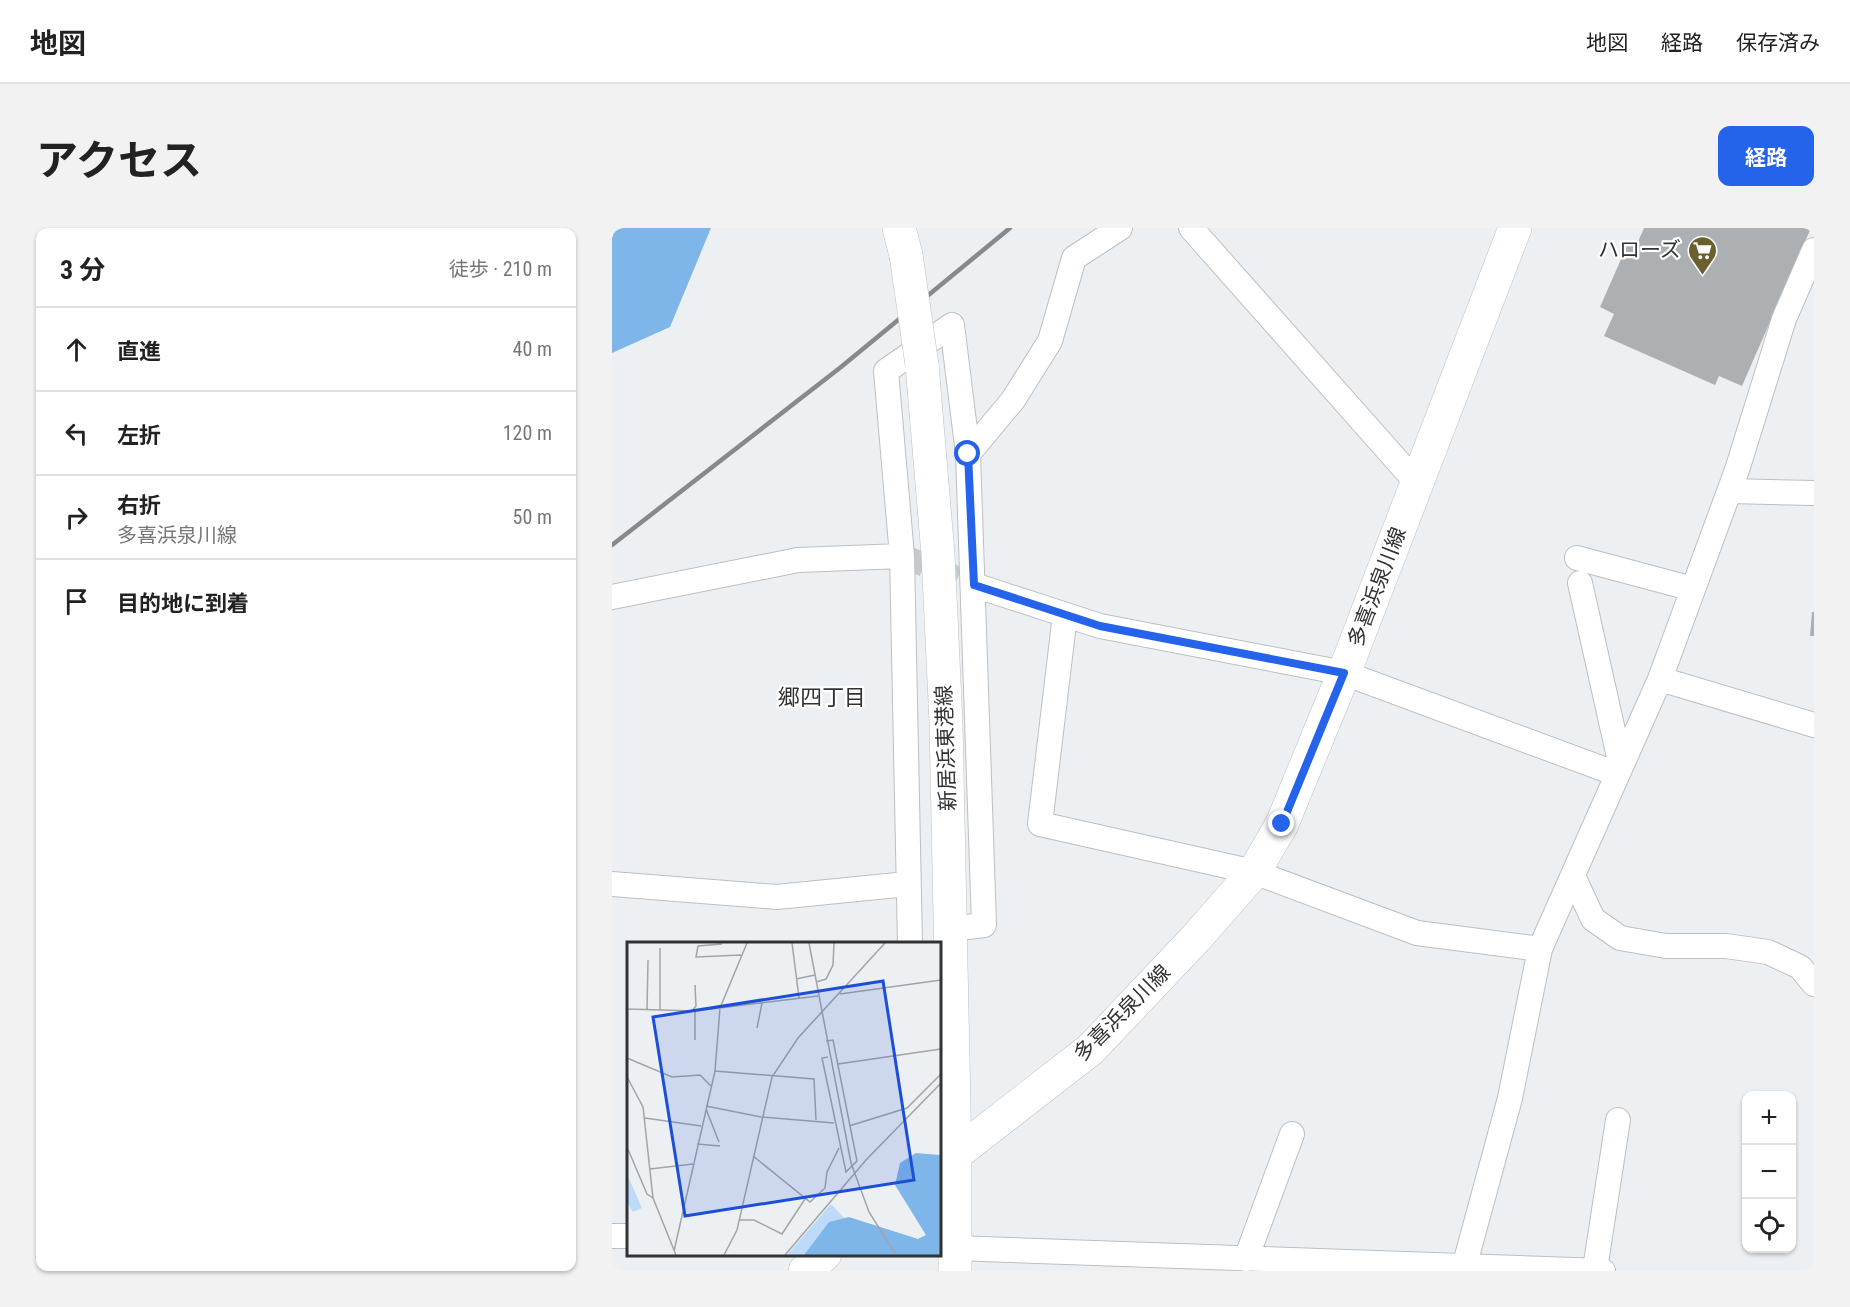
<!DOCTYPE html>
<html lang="ja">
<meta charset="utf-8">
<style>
:root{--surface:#fff;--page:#f2f2f2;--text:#222;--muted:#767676;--line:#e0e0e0;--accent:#2563eb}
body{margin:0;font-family:"Roboto Condensed","Noto Sans JP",sans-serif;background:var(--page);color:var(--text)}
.controls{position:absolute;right:18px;bottom:18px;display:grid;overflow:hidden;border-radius:12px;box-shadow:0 2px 4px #0004}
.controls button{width:54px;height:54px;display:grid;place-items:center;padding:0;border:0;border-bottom:2px solid var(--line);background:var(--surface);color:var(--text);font:30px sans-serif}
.stop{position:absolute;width:18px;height:18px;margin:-14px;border:4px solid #2563eb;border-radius:50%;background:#fff}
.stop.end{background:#2563eb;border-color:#fff;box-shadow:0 2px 6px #0008}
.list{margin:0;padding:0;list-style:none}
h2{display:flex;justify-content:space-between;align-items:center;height:78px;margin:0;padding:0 24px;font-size:26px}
h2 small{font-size:20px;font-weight:400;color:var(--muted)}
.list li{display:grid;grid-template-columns:39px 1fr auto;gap:18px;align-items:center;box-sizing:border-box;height:84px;padding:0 24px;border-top:2px solid var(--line)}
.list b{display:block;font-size:22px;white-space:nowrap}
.list p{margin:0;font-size:20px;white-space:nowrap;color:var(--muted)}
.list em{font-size:20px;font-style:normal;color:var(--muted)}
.icon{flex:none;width:33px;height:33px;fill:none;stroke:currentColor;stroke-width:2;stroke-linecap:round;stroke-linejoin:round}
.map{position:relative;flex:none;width:1202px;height:1043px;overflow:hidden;border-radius:12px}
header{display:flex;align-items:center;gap:36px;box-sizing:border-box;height:84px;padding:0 30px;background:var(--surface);border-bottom:2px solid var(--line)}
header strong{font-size:28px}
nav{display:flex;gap:33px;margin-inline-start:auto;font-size:21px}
.intro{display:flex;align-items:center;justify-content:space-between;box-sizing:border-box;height:144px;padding:0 36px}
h1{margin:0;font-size:42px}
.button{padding:15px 27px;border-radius:12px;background:var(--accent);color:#fff;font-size:21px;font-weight:700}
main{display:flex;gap:36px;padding:0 36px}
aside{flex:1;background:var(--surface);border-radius:12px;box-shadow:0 2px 4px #0004}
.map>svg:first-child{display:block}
</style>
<header>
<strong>地図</strong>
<nav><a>地図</a><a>経路</a><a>保存済み</a></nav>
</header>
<div class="intro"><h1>アクセス</h1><a class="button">経路</a></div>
<main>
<aside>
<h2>3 分<small>徒歩 · 210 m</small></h2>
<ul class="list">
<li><svg class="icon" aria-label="ahead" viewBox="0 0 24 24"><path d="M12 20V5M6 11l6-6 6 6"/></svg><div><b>直進</b></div><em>40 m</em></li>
<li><svg class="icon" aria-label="left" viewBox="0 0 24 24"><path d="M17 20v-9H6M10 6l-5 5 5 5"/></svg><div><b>左折</b></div><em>120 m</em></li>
<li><svg class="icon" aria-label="right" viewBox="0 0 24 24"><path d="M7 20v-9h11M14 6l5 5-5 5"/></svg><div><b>右折</b><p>多喜浜泉川線</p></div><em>50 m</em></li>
<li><svg class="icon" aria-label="arrive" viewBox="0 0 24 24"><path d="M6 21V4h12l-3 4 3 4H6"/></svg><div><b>目的地に到着</b></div></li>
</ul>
</aside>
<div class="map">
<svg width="1202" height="1043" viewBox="0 0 1202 1043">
<rect width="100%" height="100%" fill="#edf0f3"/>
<path fill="#7fb6e9" d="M0,0H99L58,99L0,125Z"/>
<path fill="#adb0b3" d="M1032,0H1199L1130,158L1107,148L1103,157L992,108L1002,86L988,79L1017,13L1025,16Z
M1200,384H1202V408H1198Z"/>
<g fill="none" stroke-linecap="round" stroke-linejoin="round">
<path stroke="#c7cacd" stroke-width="24" stroke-dasharray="24 12" stroke-linecap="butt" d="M290,328L362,357"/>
<defs>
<path id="minor" d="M579,0L805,255
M356,226L401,172L438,113L462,30L508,0
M1118,263L1202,265
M965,330L1081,361
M968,355L1009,538
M362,357L488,398L732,445L1005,546
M0,369L186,332L290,328
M453,387L428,596L642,644L805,705L928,721L898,870L851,1043
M1048,451L1202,497
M961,648L981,691L1008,710L1054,718H1114L1156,724L1188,739L1202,756
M0,656L165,669L295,656
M298,716L290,328L274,143L340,97L356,226L372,697L338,701
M928,721L1048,451L1125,242L1172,91L1202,22
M0,1008H16
M343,1020L991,1043
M634,1031L680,906
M983,1041L1006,892"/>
<path id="secondary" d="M287,0L294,27
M310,137L326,326L334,495L343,927V1043
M327,939L479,821L584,710L642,644L670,596L732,445L903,0
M193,1043L213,1026"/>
</defs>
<use href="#minor" stroke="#bcbfc2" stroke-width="26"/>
<use href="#secondary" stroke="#bcbfc2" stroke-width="34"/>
<use href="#minor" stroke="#fff" stroke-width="24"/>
<use href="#secondary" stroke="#fff" stroke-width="33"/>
<path stroke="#87898b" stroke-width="4.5" d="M0,317L229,139L398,0"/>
<defs>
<path id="secondary-bridge" d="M294,27L310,137"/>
</defs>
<use href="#secondary-bridge" stroke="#bcbfc2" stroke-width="34" stroke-linecap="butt"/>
<use href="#secondary-bridge" stroke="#fff" stroke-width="33"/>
</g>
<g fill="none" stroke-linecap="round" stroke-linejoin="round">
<path stroke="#2563eb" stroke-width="8" d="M356,226L362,357L488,398L732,445L670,596"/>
</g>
<defs>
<symbol id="supermarket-pin" viewBox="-11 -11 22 30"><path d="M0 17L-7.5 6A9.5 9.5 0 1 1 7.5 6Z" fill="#6b602d" stroke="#fff"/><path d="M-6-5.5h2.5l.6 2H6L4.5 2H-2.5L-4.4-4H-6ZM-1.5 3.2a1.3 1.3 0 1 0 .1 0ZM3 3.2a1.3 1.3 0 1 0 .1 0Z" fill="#fff"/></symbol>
</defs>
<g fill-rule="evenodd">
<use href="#supermarket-pin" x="1074" y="6" width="33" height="45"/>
</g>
<g text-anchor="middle" stroke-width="4.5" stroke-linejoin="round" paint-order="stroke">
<g font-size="21" fill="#313233" stroke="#fff" text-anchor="end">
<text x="1069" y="29">ハローズ</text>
</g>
<g font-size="21" fill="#313233" stroke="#fff">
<text transform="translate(765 359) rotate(-69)" y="7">多喜浜泉川線</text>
<text transform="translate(334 520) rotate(-92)" y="7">新居浜東港線</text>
<text transform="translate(510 785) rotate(-45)" y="7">多喜浜泉川線</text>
</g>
<g font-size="22" fill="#313233" stroke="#fff">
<text x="210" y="477">郷四丁目</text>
</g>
</g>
<g transform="translate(15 714)">
<rect width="314" height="314" fill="#edf0f3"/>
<path d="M0,232L15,266L6,270L0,260ZM204,262L227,286L190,313H160Z" fill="#bddbf9"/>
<path d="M289,211L313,213V313H177L202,280L222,275L291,297L299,293L268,243L273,221Z" fill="#7fb6e9"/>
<path fill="none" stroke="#a2a4a6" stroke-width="1.5" d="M120,1L93,66L88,129L187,137L189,178M165,1L172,56M182,1L224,221L242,270L269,313M95,2L71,4L69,15L114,13M169,37L188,33M189,40L199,37L206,23L207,1M213,52L314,38M0,67L68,69L191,54M20,68L21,18M33,68V6M65,69L69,64L68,43M68,69V98M130,86L135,61M199,99L206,98L230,219L219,230L195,116L201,115M0,116L45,135L73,133L84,144M211,122L314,107M0,135L16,165L26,256L49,313M79,164L134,175L207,181M79,167L92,200M18,176L74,184M222,184L280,166L314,132M70,202L93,204M0,205L20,252L26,256M126,214L183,260L198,246L200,230L212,206M23,227L66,222M112,278H127L155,292L178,257M47,309L88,129M97,313L110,288L145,135L171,96L258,1M158,313L239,218L314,141"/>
<path fill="#1d4ed8" fill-opacity="0.15" stroke="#1d4ed8" stroke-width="3" d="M256,39L287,238L58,274L26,75Z"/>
<rect width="314" height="314" fill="none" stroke="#313233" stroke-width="3"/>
</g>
</svg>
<div class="controls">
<button>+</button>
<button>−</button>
<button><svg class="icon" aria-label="locate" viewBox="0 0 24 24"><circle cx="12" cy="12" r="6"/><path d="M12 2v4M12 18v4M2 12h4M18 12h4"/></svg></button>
</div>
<div class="stop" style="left:356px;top:226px"></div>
<div class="stop end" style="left:670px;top:596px"></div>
</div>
</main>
